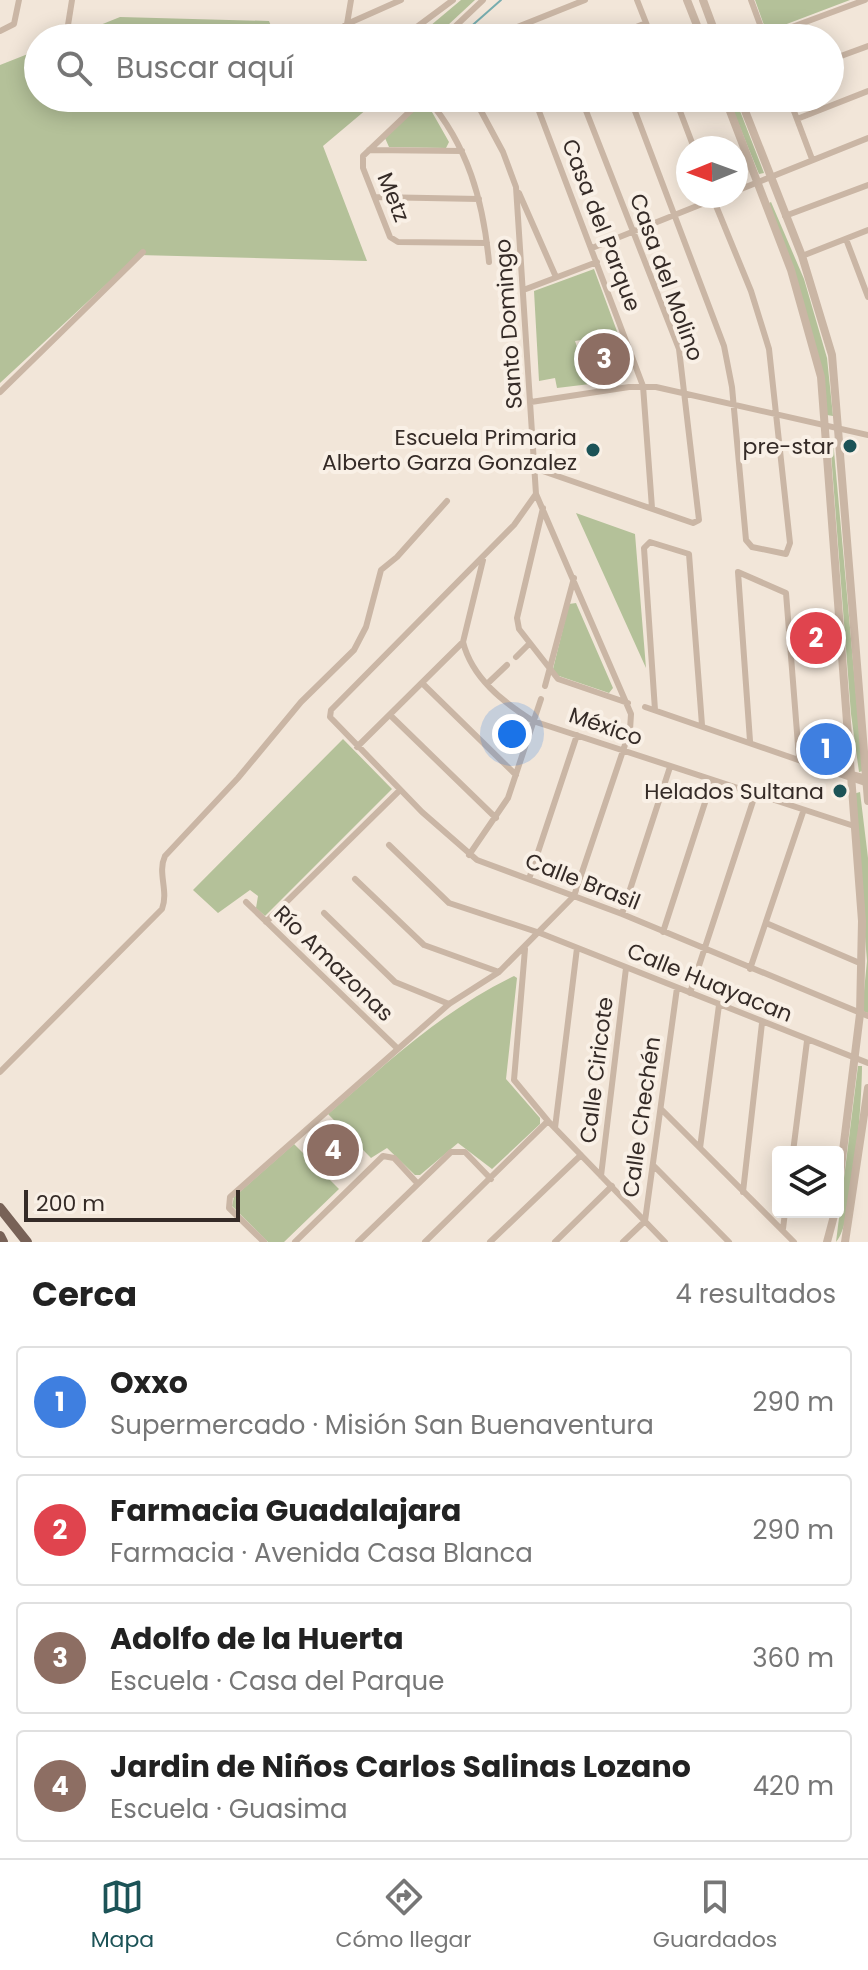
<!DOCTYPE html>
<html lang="es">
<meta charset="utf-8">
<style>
:root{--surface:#fff;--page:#f2f2f2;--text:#222;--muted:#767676;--line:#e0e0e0;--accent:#1c5357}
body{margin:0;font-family:Poppins,sans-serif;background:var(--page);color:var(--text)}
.controls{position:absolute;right:24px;bottom:24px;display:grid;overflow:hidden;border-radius:8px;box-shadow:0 4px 20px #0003}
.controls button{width:72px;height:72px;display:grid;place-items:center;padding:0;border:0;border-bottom:2px solid var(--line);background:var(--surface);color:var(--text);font:40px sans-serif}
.compass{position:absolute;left:676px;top:136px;width:72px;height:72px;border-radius:50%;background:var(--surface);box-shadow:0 4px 20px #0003;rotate:269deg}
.scale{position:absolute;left:24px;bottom:20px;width:216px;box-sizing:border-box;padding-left:8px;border:4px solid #352b27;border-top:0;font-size:22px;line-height:28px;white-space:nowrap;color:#352b27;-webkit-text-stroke:6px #f9f0e6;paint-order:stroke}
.you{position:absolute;left:512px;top:734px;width:28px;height:28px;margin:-20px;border:6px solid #fff;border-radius:50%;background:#1a73e8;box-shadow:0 0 0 12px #1a73e833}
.badge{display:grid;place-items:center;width:52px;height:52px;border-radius:50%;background:var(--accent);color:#fff;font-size:26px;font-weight:700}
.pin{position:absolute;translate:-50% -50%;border:4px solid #fff;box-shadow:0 2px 8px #0006}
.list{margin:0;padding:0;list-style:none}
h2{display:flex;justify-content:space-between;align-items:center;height:104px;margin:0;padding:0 32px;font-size:34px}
h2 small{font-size:26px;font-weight:400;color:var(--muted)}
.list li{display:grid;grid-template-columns:52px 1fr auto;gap:24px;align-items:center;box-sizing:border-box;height:112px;margin:0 16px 16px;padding:0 16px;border:2px solid var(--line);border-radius:8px}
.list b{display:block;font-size:30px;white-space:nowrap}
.list p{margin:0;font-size:26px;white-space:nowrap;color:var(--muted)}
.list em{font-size:26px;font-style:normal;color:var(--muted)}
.icon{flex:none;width:44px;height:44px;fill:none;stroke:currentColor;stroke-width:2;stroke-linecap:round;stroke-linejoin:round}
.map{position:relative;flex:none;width:868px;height:1242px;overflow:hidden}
.search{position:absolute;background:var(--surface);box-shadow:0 4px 20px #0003;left:24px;right:24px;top:24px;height:88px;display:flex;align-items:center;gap:20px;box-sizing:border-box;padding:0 28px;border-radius:44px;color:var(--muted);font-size:30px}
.sheet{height:616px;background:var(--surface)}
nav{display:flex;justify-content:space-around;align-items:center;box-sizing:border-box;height:112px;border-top:2px solid var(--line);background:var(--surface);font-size:22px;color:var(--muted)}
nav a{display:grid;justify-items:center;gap:4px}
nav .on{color:var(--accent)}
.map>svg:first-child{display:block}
</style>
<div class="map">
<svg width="868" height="1242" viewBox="0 0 868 1242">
<rect width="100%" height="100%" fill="#f2e6d9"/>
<path fill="#b4c199" d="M461,0H475L434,38H407L430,26Z
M755,0H850L771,30L765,28Z
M120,17L269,21L276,38H68Z
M38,50V98H301L304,104L311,98H380L323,146L367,261L138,255L0,383V65Z
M728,98H735L764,173L759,174Z
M420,104L428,105L449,142L446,148L389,147L385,138Z
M771,202L804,279L827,358L833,416L827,415C819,340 794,273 769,203Z
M594,269L618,334L575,341L590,384L557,388L555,378L539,381L534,291Z
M830,440H833L863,771L859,772L851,714Z
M576,513L635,534L646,668Z
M576,603L613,688L609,693L556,675L553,669L569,604Z
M343,739L392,789L265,916L256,908L258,896L250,890L218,913L193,890Z
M860,792L868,858V1013L862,1011L867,961L853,794Z
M514,976L517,978L506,1079L540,1118V1124L492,1169L458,1143L420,1175H415L387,1148L371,1158L328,1114C387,1063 443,1010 514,976Z
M858,1066H862C862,1096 854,1225 836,1242Z
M294,1144L339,1189L284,1242H268L232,1206L234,1197Z"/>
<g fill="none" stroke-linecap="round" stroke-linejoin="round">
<path stroke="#78adaf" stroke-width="2" d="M458,38L501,0"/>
<path stroke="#cab6a5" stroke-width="6" d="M637,0L652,38
M751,0L765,38
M347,24L351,0
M68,25L72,0
M0,31L14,24L19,0
M765,37L865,0
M328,38L347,24L401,0
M402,38L453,0
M443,38L483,0
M490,38L585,0
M609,38L646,23
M830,60L868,46
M424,98L363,156V168L390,237L398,242L487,243
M427,98C468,146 483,200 489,262
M474,98L503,152L516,187L536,494L514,525L331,710L330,717L422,812L477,860L622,914L868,1016
M534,98L643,386L652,508
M630,98L724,346L732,387L746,540L752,547L786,554L790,543L769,349L751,291L712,196
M675,98L694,148
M789,98L812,159
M797,119L868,91
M369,150L462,151
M736,191L868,138
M519,193L556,277
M375,197L479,199
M785,216L868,185
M846,239L868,297
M592,248L722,196
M802,256L868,230
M526,289L597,262
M0,392L143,252
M531,402L629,387H656L868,435
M534,468L693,523L699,520L679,349L581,98
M543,508L517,618L519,629L558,679L628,703
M483,560L463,642C472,678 503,702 533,721L854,826
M516,657L529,644
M422,683L516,775
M487,684L507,665
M545,686L574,578
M645,707L868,784
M655,710L644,548L650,542L689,554L702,725
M390,715L496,818
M750,741L738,572L786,593L799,758
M357,747L463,642
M828,768L867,778
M389,845L449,903L540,933L868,1063
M469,855L508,798L541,699
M355,879L424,945L499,972
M529,879L577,735
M246,902L398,1049
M324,913L395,982L449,1004
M622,914L670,767
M266,922L400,790
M766,923L862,964
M663,932L712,781
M525,949L514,1080L548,1121L665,1242
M750,969L803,812
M690,993L755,795
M0,1072L162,909C169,891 157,873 165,856L238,778L301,702L354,650L366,627L381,570L397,557L447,501
M661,1109L794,1242
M555,1128L577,948
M700,1148L719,1005
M793,1152L807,1041
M655,1167L729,1242
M601,1176L626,968
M743,1192L762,1023
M783,1229L785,1212
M264,1242L229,1208L230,1197L449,1004L499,972L574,896L630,730L631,714L536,494
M295,1242L383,1156L394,1158L418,1184
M358,1242L451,1152H465L491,1179
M425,1242L548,1121
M490,1242L581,1155
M555,1242L612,1186
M623,1242L645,1221L677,988"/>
<path stroke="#cab6a5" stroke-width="8" d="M687,0L702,38
M703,0L717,38
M725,98L791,270L821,377L862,921L860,1014L838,1191
M740,98L802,256L832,355L868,801
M827,1242L835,1212
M845,1242L868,1088"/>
<path stroke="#786257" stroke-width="10" d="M0,1208L27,1242
M0,1236L3,1242"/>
</g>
<g fill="#1c5357" stroke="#f9f0e6" stroke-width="3">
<circle cx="850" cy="446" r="8"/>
<circle cx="593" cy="450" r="8"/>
<circle cx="840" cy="791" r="8"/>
</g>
<g text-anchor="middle" stroke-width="8" stroke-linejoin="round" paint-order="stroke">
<g font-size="22" fill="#352b27" stroke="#f9f0e6">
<text transform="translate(394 197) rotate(68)" y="8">Metz</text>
<text transform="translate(602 225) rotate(69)" y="8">Casa del Parque</text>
<text transform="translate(667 277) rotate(70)" y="8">Casa del Molino</text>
<text transform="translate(508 324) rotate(-94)" y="8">Santo Domingo</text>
<text transform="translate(606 726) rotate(19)" y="8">México</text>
<text transform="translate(583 881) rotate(21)" y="8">Calle Brasil</text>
<text transform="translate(334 963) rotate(44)" y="8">Río Amazonas</text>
<text transform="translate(710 982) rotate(22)" y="8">Calle Huayacan</text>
<text transform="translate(596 1070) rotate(-83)" y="8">Calle Ciricote</text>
<text transform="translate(641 1117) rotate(-82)" y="8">Calle Chechén</text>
</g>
<g font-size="22" fill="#352b27" stroke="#f9f0e6" text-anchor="end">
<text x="577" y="445">Escuela Primaria<tspan x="577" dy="25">Alberto Garza Gonzalez</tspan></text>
<text x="834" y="454">pre-star</text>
<text x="824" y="799">Helados Sultana</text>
</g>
</g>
</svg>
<div class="controls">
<button><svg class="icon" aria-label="layers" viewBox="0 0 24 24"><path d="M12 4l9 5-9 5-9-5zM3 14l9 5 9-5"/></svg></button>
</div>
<svg class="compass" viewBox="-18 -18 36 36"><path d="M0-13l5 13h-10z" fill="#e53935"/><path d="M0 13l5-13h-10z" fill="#767676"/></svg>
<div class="scale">200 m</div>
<div class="you"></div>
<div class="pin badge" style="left:826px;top:749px;background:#3f7fe0">1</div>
<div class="pin badge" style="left:816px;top:638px;background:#e0444e">2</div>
<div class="pin badge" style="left:604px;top:359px;background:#8d6e63">3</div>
<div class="pin badge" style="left:333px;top:1150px;background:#8d6e63">4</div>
<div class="search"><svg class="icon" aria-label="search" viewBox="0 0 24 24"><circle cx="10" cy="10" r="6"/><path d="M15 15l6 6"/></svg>Buscar aquí</div>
</div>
<section class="sheet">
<h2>Cerca<small>4 resultados</small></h2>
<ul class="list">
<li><span class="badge" style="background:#3f7fe0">1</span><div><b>Oxxo</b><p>Supermercado · Misión San Buenaventura</p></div><em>290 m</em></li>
<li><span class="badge" style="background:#e0444e">2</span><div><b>Farmacia Guadalajara</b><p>Farmacia · Avenida Casa Blanca</p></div><em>290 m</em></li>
<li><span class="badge" style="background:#8d6e63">3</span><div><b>Adolfo de la Huerta</b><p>Escuela · Casa del Parque</p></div><em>360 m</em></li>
<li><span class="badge" style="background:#8d6e63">4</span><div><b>Jardin de Niños Carlos Salinas Lozano</b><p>Escuela · Guasima</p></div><em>420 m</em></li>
</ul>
</section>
<nav>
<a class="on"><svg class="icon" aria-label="map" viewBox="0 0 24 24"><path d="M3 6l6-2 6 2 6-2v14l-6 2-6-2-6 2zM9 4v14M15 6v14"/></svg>Mapa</a>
<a><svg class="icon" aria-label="directions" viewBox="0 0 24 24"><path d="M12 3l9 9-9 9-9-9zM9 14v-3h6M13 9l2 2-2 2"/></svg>Cómo llegar</a>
<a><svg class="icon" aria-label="saved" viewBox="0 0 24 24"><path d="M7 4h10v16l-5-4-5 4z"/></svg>Guardados</a>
</nav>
